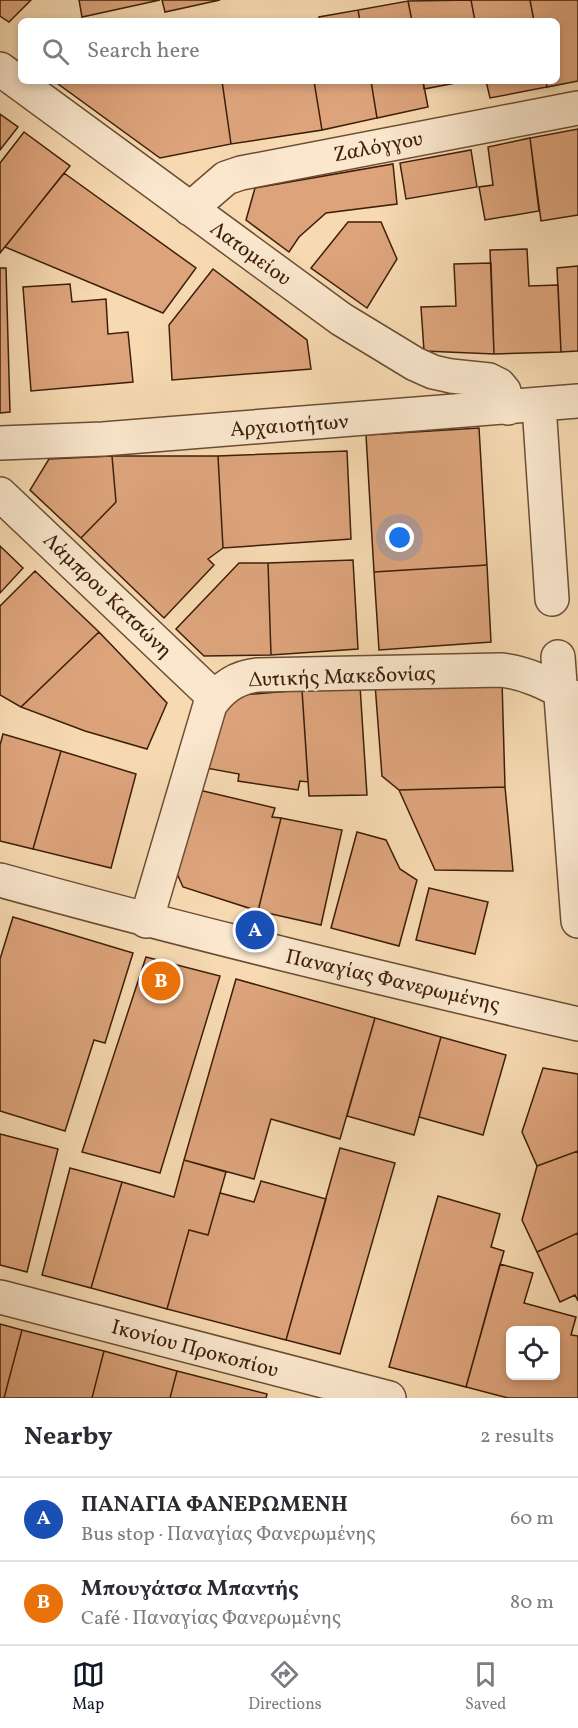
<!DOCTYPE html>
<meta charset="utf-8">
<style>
:root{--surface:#fff;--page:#f7f7f7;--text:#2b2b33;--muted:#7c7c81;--line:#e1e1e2;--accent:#111827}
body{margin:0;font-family:Vollkorn,serif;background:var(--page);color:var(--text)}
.controls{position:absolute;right:18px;bottom:18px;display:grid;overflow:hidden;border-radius:9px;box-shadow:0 3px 9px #0003}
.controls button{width:54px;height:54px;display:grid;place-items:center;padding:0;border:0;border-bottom:2px solid var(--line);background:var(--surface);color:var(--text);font:30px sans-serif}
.you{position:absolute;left:400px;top:538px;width:21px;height:21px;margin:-15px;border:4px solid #fff;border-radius:50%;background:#1a73e8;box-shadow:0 0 0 9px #1a73e833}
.badge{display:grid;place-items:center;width:39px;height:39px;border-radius:50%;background:var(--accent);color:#fff;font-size:20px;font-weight:700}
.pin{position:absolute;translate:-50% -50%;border:3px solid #fff;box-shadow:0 2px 6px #0006}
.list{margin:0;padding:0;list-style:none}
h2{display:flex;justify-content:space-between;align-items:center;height:78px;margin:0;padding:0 24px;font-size:26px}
h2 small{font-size:20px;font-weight:400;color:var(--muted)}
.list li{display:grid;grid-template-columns:39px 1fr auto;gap:18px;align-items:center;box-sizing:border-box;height:84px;padding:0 24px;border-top:2px solid var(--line)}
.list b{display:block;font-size:22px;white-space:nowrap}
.list p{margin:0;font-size:20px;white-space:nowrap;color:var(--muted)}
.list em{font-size:20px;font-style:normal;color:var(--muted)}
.icon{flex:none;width:33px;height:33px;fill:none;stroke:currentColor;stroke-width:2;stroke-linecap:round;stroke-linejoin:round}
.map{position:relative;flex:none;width:578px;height:1398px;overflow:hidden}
.search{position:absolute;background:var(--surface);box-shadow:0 3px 9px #0003;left:18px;right:18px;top:18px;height:66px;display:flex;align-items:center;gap:15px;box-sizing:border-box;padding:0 21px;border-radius:9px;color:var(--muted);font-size:22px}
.sheet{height:246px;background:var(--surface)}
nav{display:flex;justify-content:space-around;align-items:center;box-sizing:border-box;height:84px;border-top:2px solid var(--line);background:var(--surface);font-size:16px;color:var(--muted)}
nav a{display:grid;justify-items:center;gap:3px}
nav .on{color:var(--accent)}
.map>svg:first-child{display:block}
</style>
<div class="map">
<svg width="578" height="1398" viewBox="0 0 578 1398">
<rect width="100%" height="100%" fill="#f7dab2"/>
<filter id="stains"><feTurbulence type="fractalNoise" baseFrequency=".00333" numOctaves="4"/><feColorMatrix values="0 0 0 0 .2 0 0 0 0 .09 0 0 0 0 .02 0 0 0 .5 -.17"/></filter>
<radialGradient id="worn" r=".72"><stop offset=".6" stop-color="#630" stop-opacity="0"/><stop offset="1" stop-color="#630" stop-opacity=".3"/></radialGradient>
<path fill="#dda47c" stroke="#3e1e09" stroke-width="1.5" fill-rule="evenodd" d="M0,0H31L9,22L0,16Z
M79,0H160L82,17Z
M162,0H220L165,12Z
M471,0H530L534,21H475Z
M471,0L475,21H412L408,1Z
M530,0H578V81L547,87L546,81H557V21H534Z
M408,1L412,21H360L358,10Z
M358,10L360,21H319V17Z
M54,81H222L231,144L160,158Z
M222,81H314L322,130L231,144Z
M314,81H371L377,118L322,130Z
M371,81H423L428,107L377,118Z
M423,81H466L424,89Z
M486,81H546L547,87L490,98Z
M0,114L18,127L0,150Z
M578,129V215L541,221L530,138Z
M24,132L70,166L0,253V163Z
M530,138L539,211L485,220L479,187L493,185L488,147Z
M471,150L477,187L406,199L400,163Z
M393,164L397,204L326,213L299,237L289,252L246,220L255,188Z
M64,173L196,268L163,313L5,247Z
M348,222H381L397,259L367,308L311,268Z
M527,249L529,286L558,285L561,352L494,354L490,250Z
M491,263L494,354L424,351L421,307L456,306L454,264Z
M578,266V351L561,352L557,268Z
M0,268H6L10,412L0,413Z
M213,269L307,340L311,369L172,380L169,325Z
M70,284L72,302L106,299L108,334L128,332L133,382L31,391L23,287Z
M479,428L487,565L374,572L366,435Z
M347,451L351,539L223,548L218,456Z
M112,456L116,502L81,538L30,490L49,459Z
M112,456H218L223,548L208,559L214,565L164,618L81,538L116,502Z
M0,546L23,568L0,593Z
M353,560L358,649L271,655L268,563Z
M239,563H268L271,655L204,656L176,629Z
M487,565L491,642L379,650L374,572Z
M35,571L99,632L21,707L0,695V606Z
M99,632L167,703L147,749L85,731L21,707Z
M502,681L505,787L399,790L382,776L375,684Z
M360,686L367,795L309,796L302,690Z
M302,690L308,782L300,781L298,790L238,781L239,774L206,768L228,696Z
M3,734L61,751L33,849L0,841V745Z
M61,751L136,774L111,868L33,849Z
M505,787L513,871L435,870L399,790Z
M199,790L275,808L272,817L281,818L258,911L183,887L175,869Z
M281,818L342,830L321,925L258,911Z
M357,832L386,840L400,869L417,880L399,946L331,928Z
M429,888L488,902L475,954L416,940Z
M13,917L133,953L105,1043L94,1040L65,1131L0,1111V959Z
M146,957L220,976L160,1173L82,1152Z
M236,979L375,1018L340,1139L271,1119L254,1179L184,1160Z
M375,1018L441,1037L414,1135L347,1116Z
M441,1037L506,1055L483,1135L419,1117Z
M543,1068L578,1074V1151L537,1166L522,1132Z
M0,1134L58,1149L27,1272L0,1265Z
M340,1148L395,1163L340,1354L286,1340Z
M578,1151V1233L537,1252L522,1220L537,1166Z
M184,1160L226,1172L208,1235L189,1230L167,1309L91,1288L122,1182L174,1197Z
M70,1168L122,1182L91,1288L42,1275Z
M261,1181L326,1199L286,1340L167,1309L189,1230L208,1235L220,1193L254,1202Z
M438,1196L500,1214L491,1247L504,1251L466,1387L389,1367Z
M578,1233V1301L575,1295L560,1302L537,1252Z
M500,1264L533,1273L524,1303L576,1317L571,1335L578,1336V1398H508L466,1387ZM510,1330H556V1376H510Z
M0,1324L22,1330L4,1398H0Z
M22,1330L104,1351L92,1398H4Z
M104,1351L177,1371L170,1398H92Z
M177,1371L267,1394L266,1398H170Z"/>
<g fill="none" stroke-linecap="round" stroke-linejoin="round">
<defs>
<path id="minor" d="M0,69L341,319L415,364L433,372L451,376L489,380L499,385L504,391L508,408
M190,209L226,178L241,173L578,108
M539,405L552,599
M0,443L103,439L578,401
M0,494L215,698
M558,657L578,921
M0,880C191,933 384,979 578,1024
M146,921L210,705C221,688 237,677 258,675L501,670C530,673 553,687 578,700
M0,1297L389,1398"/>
</defs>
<use href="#minor" stroke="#6c4d33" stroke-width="36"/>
<use href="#minor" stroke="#fae7cd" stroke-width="33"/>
</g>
<g text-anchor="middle" stroke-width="4.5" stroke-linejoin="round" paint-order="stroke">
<g font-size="21" fill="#3e1e09" stroke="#fae7cd">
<text transform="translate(378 146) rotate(-11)" y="7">Ζαλόγγου</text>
<text transform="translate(251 253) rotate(36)" y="7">Λατομείου</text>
<text transform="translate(289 425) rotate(-4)" y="7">Αρχαιοτήτων</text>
<text transform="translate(108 595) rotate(44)" y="7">Λάμπρου Κατσώνη</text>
<text transform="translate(342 676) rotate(-2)" y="7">Δυτικής Μακεδονίας</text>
<text transform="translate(393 980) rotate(13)" y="7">Παναγίας Φανερωμένης</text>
<text transform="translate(195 1348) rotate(15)" y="7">Ικονίου Προκοπίου</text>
</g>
</g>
<rect width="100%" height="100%" filter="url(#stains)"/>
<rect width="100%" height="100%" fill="url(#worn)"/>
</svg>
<div class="controls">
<button><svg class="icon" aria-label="locate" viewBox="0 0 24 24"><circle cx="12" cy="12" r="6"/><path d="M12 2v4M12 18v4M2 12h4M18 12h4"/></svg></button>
</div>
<div class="you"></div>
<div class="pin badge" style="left:255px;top:930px;background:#1a4fb4">A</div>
<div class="pin badge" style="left:161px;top:981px;background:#e8710a">B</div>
<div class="search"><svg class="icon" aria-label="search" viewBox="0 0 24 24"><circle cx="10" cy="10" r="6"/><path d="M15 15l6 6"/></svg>Search here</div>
</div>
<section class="sheet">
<h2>Nearby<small>2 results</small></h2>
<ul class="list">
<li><span class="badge" style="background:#1a4fb4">A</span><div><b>ΠΑΝΑΓΙΑ ΦΑΝΕΡΩΜΕΝΗ</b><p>Bus stop · Παναγίας Φανερωμένης</p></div><em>60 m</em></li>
<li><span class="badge" style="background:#e8710a">B</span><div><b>Μπουγάτσα Μπαντής</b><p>Café · Παναγίας Φανερωμένης</p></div><em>80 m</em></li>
</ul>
</section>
<nav>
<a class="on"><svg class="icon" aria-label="map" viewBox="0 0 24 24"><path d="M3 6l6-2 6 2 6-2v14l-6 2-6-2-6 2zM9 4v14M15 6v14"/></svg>Map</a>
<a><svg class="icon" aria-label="directions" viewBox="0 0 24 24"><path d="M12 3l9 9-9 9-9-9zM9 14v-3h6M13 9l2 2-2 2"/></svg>Directions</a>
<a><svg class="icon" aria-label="saved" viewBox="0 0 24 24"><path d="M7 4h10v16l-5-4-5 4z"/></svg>Saved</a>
</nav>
